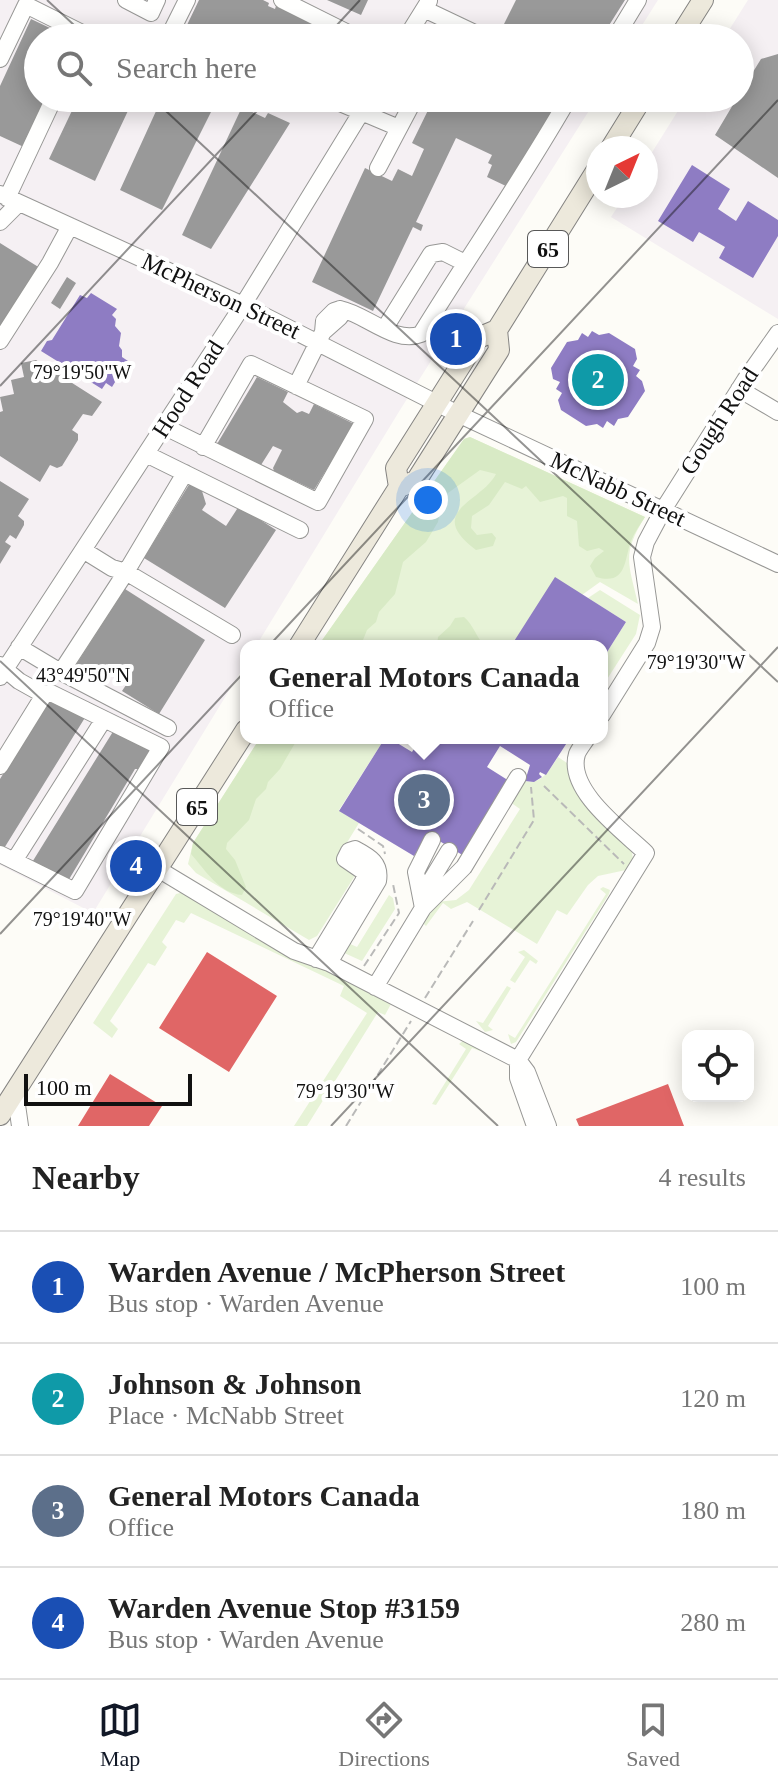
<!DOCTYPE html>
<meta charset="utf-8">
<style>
:root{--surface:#fff;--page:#f2f2f2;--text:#222;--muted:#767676;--line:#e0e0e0;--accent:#111827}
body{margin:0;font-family:Georgia,serif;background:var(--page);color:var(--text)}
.controls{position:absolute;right:24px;bottom:24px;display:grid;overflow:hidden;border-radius:16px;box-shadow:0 4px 20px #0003}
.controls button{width:72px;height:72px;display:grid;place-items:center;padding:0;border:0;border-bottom:2px solid var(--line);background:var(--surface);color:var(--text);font:40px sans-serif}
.compass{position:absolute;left:586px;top:136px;width:72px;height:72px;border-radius:50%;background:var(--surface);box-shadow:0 4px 20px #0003;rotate:43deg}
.scale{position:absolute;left:24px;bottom:20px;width:168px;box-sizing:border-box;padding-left:8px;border:4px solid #111;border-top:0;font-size:22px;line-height:28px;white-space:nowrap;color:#111;-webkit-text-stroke:6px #fff;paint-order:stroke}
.you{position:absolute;left:428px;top:500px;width:28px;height:28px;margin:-20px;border:6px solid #fff;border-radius:50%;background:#1a73e8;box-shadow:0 0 0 12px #1a73e833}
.badge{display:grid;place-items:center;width:52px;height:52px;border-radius:50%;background:var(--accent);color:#fff;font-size:26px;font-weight:700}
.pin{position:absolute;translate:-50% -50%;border:4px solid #fff;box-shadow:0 2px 8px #0006}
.popup{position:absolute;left:240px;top:640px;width:368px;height:104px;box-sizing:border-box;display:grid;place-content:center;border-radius:16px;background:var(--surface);filter:drop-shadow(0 2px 6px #0005);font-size:26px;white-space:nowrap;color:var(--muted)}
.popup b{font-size:30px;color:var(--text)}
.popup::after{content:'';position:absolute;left:50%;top:100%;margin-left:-16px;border:16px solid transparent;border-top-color:var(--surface)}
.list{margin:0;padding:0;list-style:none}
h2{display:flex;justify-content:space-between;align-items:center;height:104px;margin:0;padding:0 32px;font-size:34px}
h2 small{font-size:26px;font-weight:400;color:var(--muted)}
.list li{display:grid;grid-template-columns:52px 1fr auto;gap:24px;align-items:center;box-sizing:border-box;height:112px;padding:0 32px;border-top:2px solid var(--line)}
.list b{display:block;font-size:30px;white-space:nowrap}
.list p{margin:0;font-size:26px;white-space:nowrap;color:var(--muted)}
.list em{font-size:26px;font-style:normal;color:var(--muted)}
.icon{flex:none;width:44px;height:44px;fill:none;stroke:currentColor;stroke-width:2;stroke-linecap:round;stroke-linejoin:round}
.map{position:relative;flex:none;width:778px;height:1126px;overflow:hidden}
.search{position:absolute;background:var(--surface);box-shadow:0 4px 20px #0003;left:24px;right:24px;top:24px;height:88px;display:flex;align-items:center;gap:20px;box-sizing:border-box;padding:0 28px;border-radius:44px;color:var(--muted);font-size:30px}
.sheet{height:552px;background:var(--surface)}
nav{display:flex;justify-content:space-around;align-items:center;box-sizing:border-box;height:112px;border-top:2px solid var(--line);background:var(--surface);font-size:22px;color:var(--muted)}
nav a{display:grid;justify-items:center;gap:4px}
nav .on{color:var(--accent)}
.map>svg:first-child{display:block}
</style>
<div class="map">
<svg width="778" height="1126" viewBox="0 0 778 1126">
<rect width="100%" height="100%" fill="#fdfcf7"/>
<path fill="#f5f0f3" d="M0,0H658L634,38H38V98H597L400,410L256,646H246V663L93,913L0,865Z
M748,0H778V319L611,217L625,196H646V162L686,98H740V38H724Z"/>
<path fill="#e7f3d7" d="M470,437L645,517C621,555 629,564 638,604L600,582L511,646H318L464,439Z
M600,590L640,615L636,634L602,687V660L626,622L588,598Z
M260,738H385L339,810L359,823L340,854L356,874L317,936L309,940L196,873L188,864L193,843Z
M558,757L567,763L569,771L631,845L633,860L626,870L598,876L588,885L567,915L557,910L537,944L467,902L451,909L443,903L426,926L423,923L436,902L456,900L469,890L520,809L510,802L525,781C542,785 550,769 558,757Z
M603,887L610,890L609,894L516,1042L511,1044L508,1034L515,1038L606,894L600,889Z
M184,892L320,968L370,991L391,1004L385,1015L378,1012L307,1126H294L367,1013L340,996L344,986L191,913L184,923L176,920L162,942L167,947L155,966L148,963L110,1021L118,1029L112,1038L93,1023L176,894Z
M389,895L393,898L395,909L362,961L342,952L348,943L357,947Z
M524,950L538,961L536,964L530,960L515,983L510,980L525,957L518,952Z
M507,986L511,988L488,1026L493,1030L485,1032L476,1021L483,1023Z
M465,1039L481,1048L480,1051L472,1048L436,1105L432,1104L466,1049L459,1044Z"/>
<path fill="#d8eac5" d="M470,437L645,517C640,525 634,533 631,541C624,560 627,586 596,577L590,566L595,558L604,551L599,548L587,551L579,546L577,521L567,516V498L563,496L540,502L526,486L522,489L505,482L489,505L472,516L471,528L477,535L492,533L496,538L493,546L476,550C424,511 482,502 496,474L480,470L441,498L437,505L440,511L438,522L426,542L403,562L395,594L379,612L376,622L367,630L363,640L356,646H318L464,439Z
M464,617C473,624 476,637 485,646H437L438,637L450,626L455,618Z
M260,738H298L280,769L268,782L266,789L256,799L249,820L227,843L226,849L235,860L246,887L242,895C219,893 206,871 191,854L193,843Z"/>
<path fill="#e06666" d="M207,952L277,996L229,1072L159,1028Z
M110,1074L162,1106L149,1126H78Z
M668,1084L684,1126H579L576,1119Z"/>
<path fill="#8e7cc3" d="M692,165L730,189L718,209L736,221L748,201L778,220V236L753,278L719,258L725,247L699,232L693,242L658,221Z
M91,293L117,309L112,315L116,319L115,326L121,333L119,346L122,350V357L128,361L112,387L106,383L102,389L41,351L47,341L52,340L80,295L87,298Z
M592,331L599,335L609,333L635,349L637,359L633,366L640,370L636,376L642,381L645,391L628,417L618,419L614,426L607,421L603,428L597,424L586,426L561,410L558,400L562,393L556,389L560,382L553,379L551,368L567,342L578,340L582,333L588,337Z
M555,577L626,622L602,660V646H511Z
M385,738H389L412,752L421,738H570L546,775L540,772L539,774L542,777L534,782L525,781L530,765L500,746L487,767L511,782L464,856L428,834L414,856L339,811Z"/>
<path fill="#999" d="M199,0H263L269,3L268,6L275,9L276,6L279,7L335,35L334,38H215L187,25Z
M327,0H368L361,15Z
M516,0H625L601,38H497Z
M31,19L71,38H38V98H49L26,148L0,136V86Z
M778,54V178L715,135L737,98H740V93L761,59Z
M78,98H134L95,181L49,159Z
M162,98H218L162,210L120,190Z
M434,98H539L554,105L527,161L519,171L516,169L508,187L487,177L492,165L488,163L492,155L456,138L416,222L423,225L421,231L413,227L373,311L312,282L365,168L392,181L398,169L412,176L424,149L412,143Z
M242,107L265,118L268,113L290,123L211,249L182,235Z
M0,243L40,268L0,336Z
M67,277L76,283L60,309L51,303Z
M36,360L102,402L92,416L83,414L72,430L78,434V440L62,466L57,468L50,465L40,482L0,456V412L3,411L0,397L14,394L11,380L24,377L21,363Z
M257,377L288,392L283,402L297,413L302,411L309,414L314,404L354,424L314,490L274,471L273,468L282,450L273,446L261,465L217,444Z
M0,481L29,499L18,516L24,521V525L16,539L10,535L5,542L11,546L0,564Z
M190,483L202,491L206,504L202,510L226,526L239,506L276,530L225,608L144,558Z
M125,589L205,640L159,714L122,691L130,679L106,664L98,676L84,679L72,671Z
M49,699L86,716L3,850L0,849V779Z
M114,730L151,748L138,769H135L68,881L31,864Z"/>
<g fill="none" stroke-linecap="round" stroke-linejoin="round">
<defs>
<path id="minor" d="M126,0L151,13L157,0
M187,0L173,28L195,38
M282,0L358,38
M424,9L485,38
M406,38L429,1
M615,38L638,0
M0,59L26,5L84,34L82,38
M328,98L399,128
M378,168L415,98
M0,194L243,305L458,414L778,564
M7,198L54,98
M0,222L19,203
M340,309C366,314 395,345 421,334C469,256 521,181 567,101L560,98
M385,328L431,254L443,252L465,263
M0,341L50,263L70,226
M296,386L323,332L324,321L334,311L340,309V317L323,332
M739,389L778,412
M163,426L318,502L365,419L251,364L203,447
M146,454L300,530
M185,473L126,572L232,635
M19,647L59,671L168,728
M0,665L19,681L44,695L51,693L161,747L75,891L0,854
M61,672L126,572L112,568L83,550
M0,677L243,305L370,98
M602,715L647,643L652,627L642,557L646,542L663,510L745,380L778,333
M0,766L44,695
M14,861L104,719
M158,869L294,951L329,963L518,1060L527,1072L548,1126
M421,897L449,851
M423,908L464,867L518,777
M316,959L364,880V872L345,859L349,851L355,849C370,857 381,863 378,881L329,963
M375,987L423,908L416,872L432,840
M15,1091L20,1126
M535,1126L518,1078V1060L646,853C623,831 566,790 577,754C579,749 584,743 587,738"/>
<path id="major" d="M679,38L703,0
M611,148L642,98
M399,487L396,468L478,338L497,330
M299,646L399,487L416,481L499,350L497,330L598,168
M0,1115L246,730"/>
</defs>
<use href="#minor" stroke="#979795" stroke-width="18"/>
<use href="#major" stroke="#858482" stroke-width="22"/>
<path stroke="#b9b9b8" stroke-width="2" stroke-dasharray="8 4" stroke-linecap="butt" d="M544,786L624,864
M358,829L383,846L385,854
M479,910L534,820L531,787
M364,966L399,913L393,884
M425,998L473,921
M346,1126L411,1021"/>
<use href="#minor" stroke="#fffffe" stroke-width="16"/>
<use href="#major" stroke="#ede9dc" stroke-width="20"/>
</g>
<path fill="none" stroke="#111" stroke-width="2" stroke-opacity="0.45" d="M47,0L88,38M325,38L360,0M152,98L778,682M0,386L269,98M0,661L498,1126M0,934L778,100M331,1126L778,647"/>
<g text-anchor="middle" stroke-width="8" stroke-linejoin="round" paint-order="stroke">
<g fill="#fff" stroke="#585858" stroke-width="2">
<rect x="528" y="231" width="40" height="36" rx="6"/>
<rect x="177" y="789" width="40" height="36" rx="6"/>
</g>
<g font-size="22" font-weight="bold" fill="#111">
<text x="548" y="257">65</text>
<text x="197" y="815">65</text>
</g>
<g font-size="24" fill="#111" stroke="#fff">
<text transform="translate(221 296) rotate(25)" y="8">McPherson Street</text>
<text transform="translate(188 389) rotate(-57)" y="8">Hood Road</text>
<text transform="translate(719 421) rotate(-57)" y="8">Gough Road</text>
<text transform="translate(618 489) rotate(25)" y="8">McNabb Street</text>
</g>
</g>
<g font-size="20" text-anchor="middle" fill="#111" stroke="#fff" stroke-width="8" stroke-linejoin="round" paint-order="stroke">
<text x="82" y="379">79°19'50"W</text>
<text x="696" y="669">79°19'30"W</text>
<text x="83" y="682">43°49'50"N</text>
<text x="82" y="926">79°19'40"W</text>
<text x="345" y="1098">79°19'30"W</text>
</g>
</svg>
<div class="controls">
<button><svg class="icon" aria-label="locate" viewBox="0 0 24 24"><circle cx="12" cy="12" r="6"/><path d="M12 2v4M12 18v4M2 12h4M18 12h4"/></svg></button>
</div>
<svg class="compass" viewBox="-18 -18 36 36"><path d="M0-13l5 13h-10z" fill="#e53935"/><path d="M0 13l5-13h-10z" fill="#767676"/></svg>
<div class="scale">100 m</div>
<div class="you"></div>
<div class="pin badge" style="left:456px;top:339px;background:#1a4fb4">1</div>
<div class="pin badge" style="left:598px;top:380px;background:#0f9aa8">2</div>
<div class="pin badge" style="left:424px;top:800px;background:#5c6f8a">3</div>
<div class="popup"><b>General Motors Canada</b>Office</div>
<div class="pin badge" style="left:136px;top:866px;background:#1a4fb4">4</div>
<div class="search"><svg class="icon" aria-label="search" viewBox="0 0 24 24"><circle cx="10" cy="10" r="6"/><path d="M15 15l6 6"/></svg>Search here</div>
</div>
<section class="sheet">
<h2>Nearby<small>4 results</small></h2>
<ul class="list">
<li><span class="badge" style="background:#1a4fb4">1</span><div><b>Warden Avenue / McPherson Street</b><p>Bus stop · Warden Avenue</p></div><em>100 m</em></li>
<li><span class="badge" style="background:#0f9aa8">2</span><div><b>Johnson &amp; Johnson</b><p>Place · McNabb Street</p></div><em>120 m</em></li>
<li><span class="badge" style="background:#5c6f8a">3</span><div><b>General Motors Canada</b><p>Office</p></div><em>180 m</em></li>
<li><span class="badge" style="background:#1a4fb4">4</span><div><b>Warden Avenue Stop #3159</b><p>Bus stop · Warden Avenue</p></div><em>280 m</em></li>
</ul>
</section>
<nav>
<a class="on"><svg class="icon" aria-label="map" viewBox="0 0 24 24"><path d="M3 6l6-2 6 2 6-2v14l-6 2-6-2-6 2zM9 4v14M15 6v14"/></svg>Map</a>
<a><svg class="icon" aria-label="directions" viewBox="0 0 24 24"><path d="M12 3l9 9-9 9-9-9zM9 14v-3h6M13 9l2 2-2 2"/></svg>Directions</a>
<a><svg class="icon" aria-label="saved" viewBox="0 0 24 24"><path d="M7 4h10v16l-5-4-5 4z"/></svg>Saved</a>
</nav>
